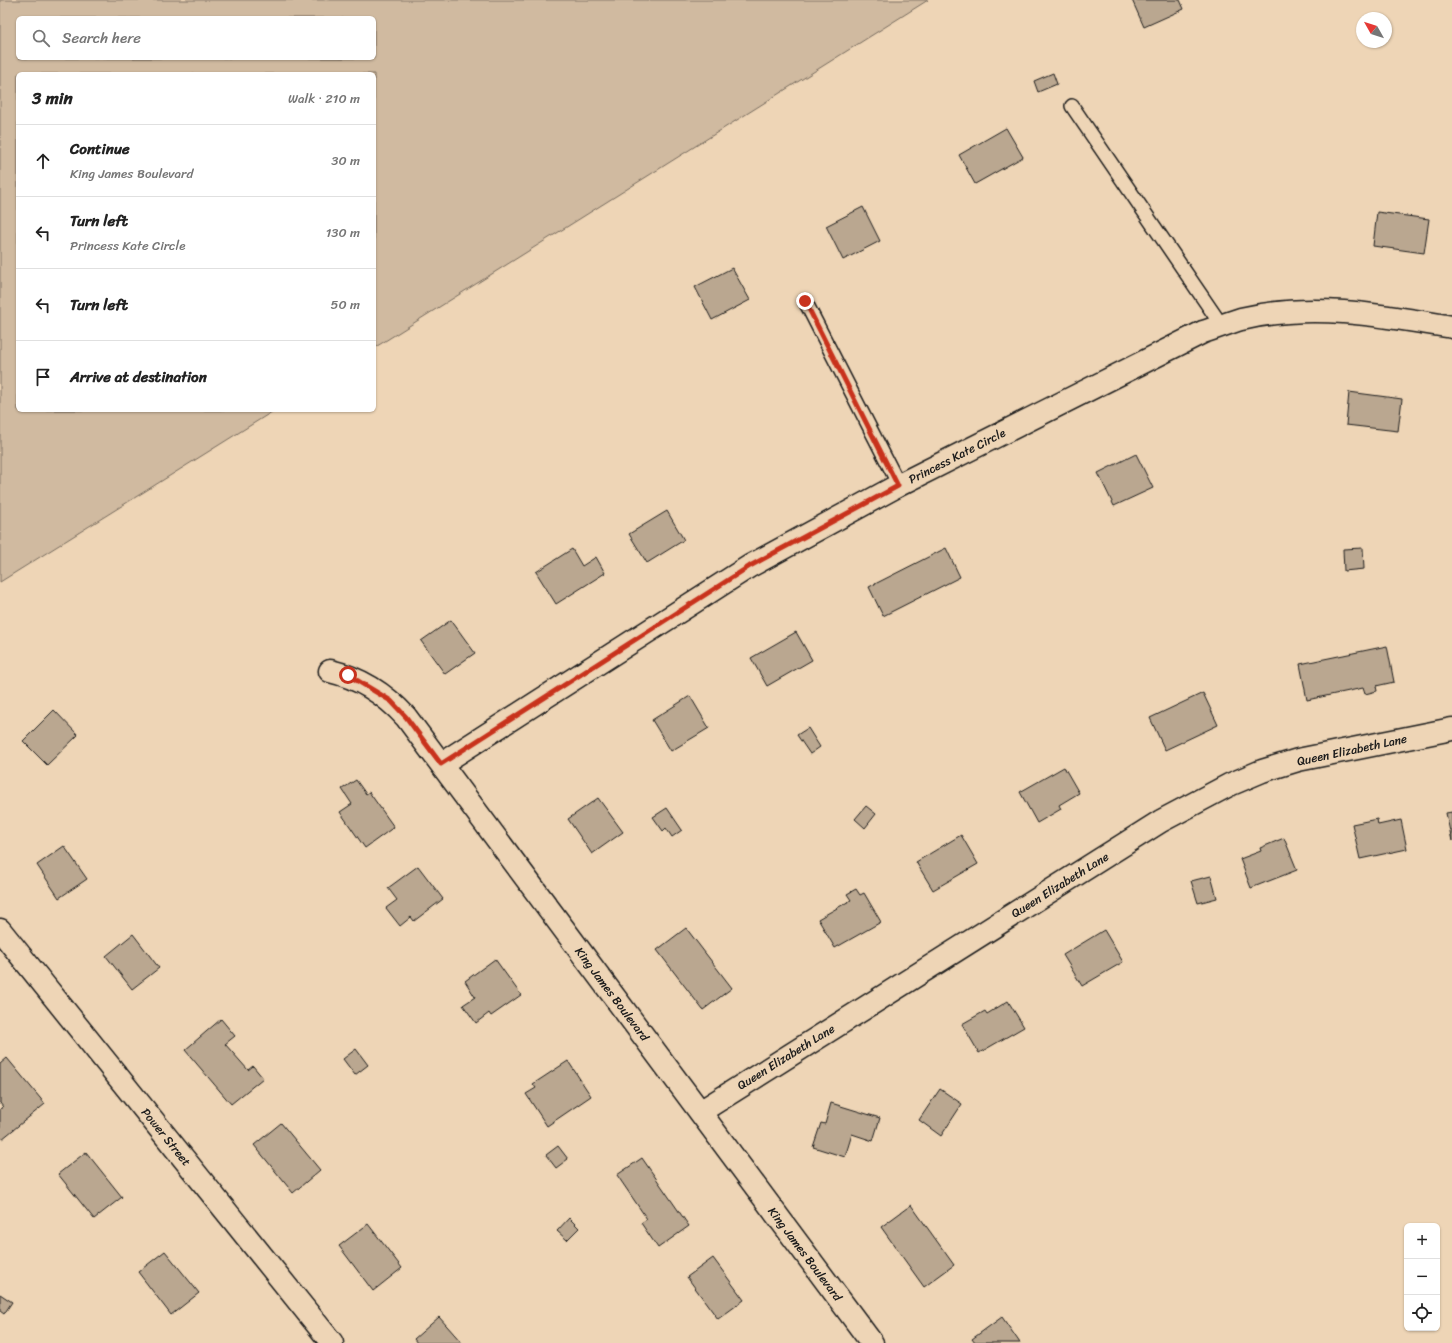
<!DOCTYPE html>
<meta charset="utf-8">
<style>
:root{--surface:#fff;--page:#f6f6f6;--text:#222;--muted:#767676;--line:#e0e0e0}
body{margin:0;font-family:Sriracha,sans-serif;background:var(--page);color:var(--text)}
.controls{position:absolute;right:12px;bottom:12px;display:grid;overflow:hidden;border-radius:6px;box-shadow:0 1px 3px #0004}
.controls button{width:36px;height:36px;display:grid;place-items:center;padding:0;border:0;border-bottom:1px solid var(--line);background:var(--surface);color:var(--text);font:20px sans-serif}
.compass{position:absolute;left:1356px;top:12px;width:36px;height:36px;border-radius:50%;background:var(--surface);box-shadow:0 1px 3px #0004;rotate:309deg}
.stop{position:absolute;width:12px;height:12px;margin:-9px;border:3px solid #c8321e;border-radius:50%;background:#fff}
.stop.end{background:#c8321e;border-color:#fff;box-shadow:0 1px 4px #0008}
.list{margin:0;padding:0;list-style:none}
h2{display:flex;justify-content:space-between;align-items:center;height:52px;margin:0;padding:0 16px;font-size:17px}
h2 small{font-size:13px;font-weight:400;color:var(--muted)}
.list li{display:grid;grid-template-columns:26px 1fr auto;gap:12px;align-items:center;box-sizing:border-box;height:72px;padding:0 16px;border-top:1px solid var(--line)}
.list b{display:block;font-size:15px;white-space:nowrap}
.list p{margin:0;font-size:13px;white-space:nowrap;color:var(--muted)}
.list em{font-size:13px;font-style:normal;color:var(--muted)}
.icon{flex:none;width:22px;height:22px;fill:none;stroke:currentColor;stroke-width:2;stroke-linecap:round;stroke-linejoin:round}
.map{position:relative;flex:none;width:1452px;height:1343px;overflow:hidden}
.search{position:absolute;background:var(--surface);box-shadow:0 1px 3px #0004;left:16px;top:16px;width:360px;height:44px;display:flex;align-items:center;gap:10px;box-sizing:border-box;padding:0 14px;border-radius:6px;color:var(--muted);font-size:15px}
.panel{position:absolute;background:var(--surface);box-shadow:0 1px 3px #0004;left:16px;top:72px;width:360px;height:340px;border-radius:6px}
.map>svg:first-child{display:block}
</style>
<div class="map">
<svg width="1452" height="1343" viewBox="0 0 1452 1343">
<rect width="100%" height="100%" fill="#eed5b6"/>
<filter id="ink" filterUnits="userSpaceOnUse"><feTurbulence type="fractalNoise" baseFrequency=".025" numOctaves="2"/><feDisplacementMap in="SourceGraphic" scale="8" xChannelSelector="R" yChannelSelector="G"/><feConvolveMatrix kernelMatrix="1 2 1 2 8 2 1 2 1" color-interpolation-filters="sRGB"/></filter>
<g filter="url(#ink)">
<path fill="#d0baa0" stroke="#766b5e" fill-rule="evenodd" d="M0,0H928L374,348V74H18V410H275L0,582ZM18,18H374V58H18Z"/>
<path fill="#baa790" stroke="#1c1c1c" d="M1132,0H1180L1184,9L1144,27Z
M1053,73L1057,84L1038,92L1034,81Z
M1006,128L1023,157L975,184L959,155Z
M863,207L880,241L843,260L826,226Z
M1377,212L1429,219L1424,253L1373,246Z
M732,268L750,300L712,320L695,287Z
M1349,392L1402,399L1398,431L1346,425Z
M1136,454L1153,488L1114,506L1098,473Z
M667,511L684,540L647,563L629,534Z
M946,548L960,577L883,616L869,587Z
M1363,548L1364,569L1344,571L1343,549Z
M572,549L582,566L596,557L605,573L556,604L536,572Z
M451,620L475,653L445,674L421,641Z
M796,632L812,660L767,686L751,658Z
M1387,646L1394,682L1376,686L1377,691L1365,694L1363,688L1307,700L1300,664Z
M1203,693L1218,725L1165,750L1150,718Z
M690,696L709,728L671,751L652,720Z
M54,710L78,735L47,765L23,741Z
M808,728L820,747L810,754L797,735Z
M1064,767L1079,793L1059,805L1061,809L1037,823L1020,792Z
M356,780L366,794L369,792L394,827L365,848L340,812L352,804L342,789Z
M598,798L623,832L592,854L568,819Z
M866,806L876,814L865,828L855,819Z
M667,808L682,830L672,837L666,828L663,831L653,817Z
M1452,812V841L1446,813Z
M1377,819L1378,825L1401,820L1407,849L1360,859L1352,824Z
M961,835L978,864L933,890L916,862Z
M1284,838L1297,870L1251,888L1240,859L1261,851L1260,848Z
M64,846L87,879L59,898L37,865Z
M418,866L443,899L414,921L411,917L400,926L386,908L397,900L388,888Z
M1211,876L1217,898L1198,903L1191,881Z
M856,889L860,895L864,893L881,922L835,948L818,919L851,900L847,894Z
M686,928L732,988L703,1010L657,950Z
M1104,930L1123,962L1082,986L1063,955Z
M133,934L159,968L132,989L106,956Z
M495,959L521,995L491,1016L489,1013L476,1023L463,1005L475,997L465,981Z
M1008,1001L1024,1027L979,1053L962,1024L985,1011L987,1014Z
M221,1019L235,1036L225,1044L248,1070L253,1066L263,1078L231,1104L185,1050Z
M356,1049L368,1065L355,1075L343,1059Z
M7,1058L45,1104L2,1139L0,1137V1109L3,1107L0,1103V1064Z
M568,1061L591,1096L547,1126L526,1094L536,1088L533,1084Z
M940,1089L962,1104L941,1136L919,1120Z
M831,1103L880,1118L873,1141L852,1134L845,1157L813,1147L821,1123L825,1124Z
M281,1123L320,1170L293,1193L254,1145Z
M558,1146L568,1159L556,1168L546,1155Z
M86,1152L122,1197L94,1219L58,1174Z
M642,1158L689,1226L658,1248L641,1223L647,1219L617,1175Z
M911,1205L954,1265L924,1287L881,1227Z
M569,1218L579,1228L567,1240L557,1231Z
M368,1224L402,1268L373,1291L339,1246Z
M165,1251L199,1293L171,1315L138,1272Z
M713,1258L744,1300L718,1319L687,1277Z
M0,1294L12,1302L4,1314L0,1311Z
M439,1317L462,1343H417L414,1339Z
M1002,1317L1020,1343H975L972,1339Z"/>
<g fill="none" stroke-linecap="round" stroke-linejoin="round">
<defs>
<path id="service" d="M1072,106L1222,326
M805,301L899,485"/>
<path id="minor" d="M330,671C360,678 385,694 406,717L872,1343
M441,764L750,566L899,485L1203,332C1216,328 1228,323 1241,319C1311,302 1382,315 1452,327
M0,930L332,1343
M700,1112L1161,821L1229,785L1262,771L1298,760L1452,729"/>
</defs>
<use href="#service" stroke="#1c1c1c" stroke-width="16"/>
<use href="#minor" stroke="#1c1c1c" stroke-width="25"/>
<use href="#service" stroke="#eed5b6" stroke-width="13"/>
<use href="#minor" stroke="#eed5b6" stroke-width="22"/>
</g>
</g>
<g fill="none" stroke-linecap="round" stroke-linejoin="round" filter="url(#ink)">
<path stroke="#c8321e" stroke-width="5" d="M348,675L391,701L406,717L441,764L750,566L898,486L805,301"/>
</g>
<g text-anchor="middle" stroke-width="3" stroke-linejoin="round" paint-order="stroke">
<g font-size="12" fill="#1c1c1c" stroke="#eed5b6">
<text transform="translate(957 456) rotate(-27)" y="4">Princess Kate Circle</text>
<text transform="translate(1352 750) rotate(-12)" y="4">Queen Elizabeth Lane</text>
<text transform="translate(1060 885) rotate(-32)" y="4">Queen Elizabeth Lane</text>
<text transform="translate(612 994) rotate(53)" y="4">King James Boulevard</text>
<text transform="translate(786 1057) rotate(-32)" y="4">Queen Elizabeth Lane</text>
<text transform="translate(166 1137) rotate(51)" y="4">Power Street</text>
<text transform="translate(805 1254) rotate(53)" y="4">King James Boulevard</text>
</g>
</g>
</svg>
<div class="controls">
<button>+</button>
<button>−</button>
<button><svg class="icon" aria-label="locate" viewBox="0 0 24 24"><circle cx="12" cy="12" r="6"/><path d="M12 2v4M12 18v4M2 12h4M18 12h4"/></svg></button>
</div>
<svg class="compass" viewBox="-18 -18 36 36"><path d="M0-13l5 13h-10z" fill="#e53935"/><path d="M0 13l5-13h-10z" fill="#767676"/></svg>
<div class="stop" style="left:348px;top:675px"></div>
<div class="stop end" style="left:805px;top:301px"></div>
<div class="search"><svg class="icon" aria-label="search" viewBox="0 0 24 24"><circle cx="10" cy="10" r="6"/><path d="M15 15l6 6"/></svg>Search here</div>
<section class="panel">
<h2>3 min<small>Walk · 210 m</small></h2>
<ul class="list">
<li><svg class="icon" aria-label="ahead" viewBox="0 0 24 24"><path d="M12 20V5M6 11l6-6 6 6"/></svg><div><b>Continue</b><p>King James Boulevard</p></div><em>30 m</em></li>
<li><svg class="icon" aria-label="left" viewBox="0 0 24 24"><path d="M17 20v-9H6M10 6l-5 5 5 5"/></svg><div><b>Turn left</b><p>Princess Kate Circle</p></div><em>130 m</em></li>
<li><svg class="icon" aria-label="left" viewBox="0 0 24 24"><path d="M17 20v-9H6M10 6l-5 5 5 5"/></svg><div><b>Turn left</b></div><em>50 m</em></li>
<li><svg class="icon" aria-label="arrive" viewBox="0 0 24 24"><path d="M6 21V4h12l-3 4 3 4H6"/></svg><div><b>Arrive at destination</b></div></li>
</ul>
</section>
</div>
